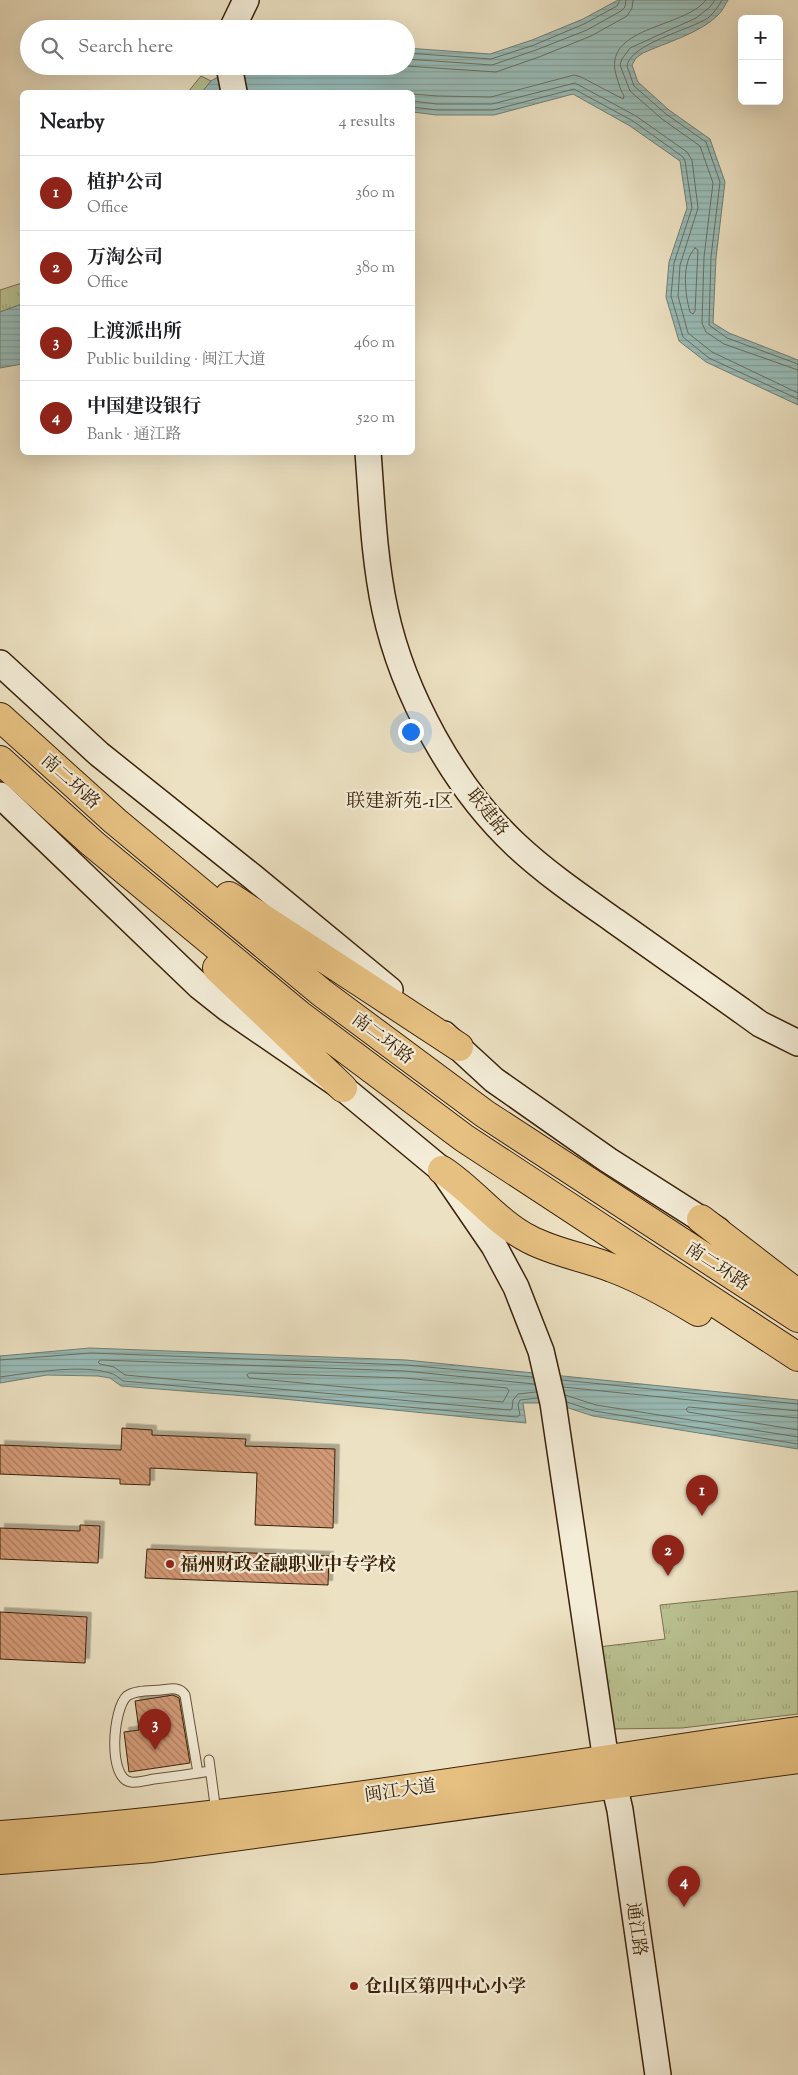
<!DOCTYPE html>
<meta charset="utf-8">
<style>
:root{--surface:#fff;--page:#f6f6f6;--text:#202124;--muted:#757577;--line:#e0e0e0;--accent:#8f2418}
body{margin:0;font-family:"Sorts Mill Goudy","Noto Serif SC",serif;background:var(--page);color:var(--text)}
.controls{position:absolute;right:15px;top:15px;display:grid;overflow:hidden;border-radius:8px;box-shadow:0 5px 20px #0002}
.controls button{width:45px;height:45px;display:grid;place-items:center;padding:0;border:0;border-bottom:1px solid var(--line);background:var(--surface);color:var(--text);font:25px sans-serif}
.you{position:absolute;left:410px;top:731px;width:18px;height:18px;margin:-12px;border:4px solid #fff;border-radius:50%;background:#1a73e8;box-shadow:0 0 0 8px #1a73e833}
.badge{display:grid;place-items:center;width:32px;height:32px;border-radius:50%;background:var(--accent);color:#fff;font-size:16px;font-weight:700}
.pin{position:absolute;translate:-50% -41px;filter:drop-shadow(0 1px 2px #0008)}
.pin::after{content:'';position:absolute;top:26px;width:18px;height:15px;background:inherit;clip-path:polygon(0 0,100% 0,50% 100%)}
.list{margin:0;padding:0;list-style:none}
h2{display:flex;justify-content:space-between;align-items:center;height:65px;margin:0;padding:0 20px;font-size:21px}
h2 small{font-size:16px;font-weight:400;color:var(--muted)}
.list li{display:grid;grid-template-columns:32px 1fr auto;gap:15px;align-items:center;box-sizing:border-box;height:75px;padding:0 20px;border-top:1px solid var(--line)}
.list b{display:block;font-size:19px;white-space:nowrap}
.list p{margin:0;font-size:16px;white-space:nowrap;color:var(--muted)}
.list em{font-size:16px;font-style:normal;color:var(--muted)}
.icon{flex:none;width:28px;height:28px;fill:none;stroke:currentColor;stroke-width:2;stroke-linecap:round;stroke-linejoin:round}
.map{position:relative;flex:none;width:798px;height:2075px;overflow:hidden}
.search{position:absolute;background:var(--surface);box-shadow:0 5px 20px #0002;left:20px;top:20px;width:395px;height:55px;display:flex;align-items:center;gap:12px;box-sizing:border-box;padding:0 18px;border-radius:28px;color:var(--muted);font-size:19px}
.panel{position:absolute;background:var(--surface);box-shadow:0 5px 20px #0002;left:20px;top:90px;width:395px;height:365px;border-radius:8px}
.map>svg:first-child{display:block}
</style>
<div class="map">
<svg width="798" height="2075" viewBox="0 0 798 2075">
<defs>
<pattern id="park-tufts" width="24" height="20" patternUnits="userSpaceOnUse" patternTransform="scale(1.25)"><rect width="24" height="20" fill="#bac292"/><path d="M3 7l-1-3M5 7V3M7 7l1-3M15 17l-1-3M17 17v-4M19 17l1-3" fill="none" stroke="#a1a67d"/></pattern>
<pattern id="water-rules" width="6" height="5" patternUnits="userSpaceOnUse" patternTransform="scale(1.25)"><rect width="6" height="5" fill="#99bcb8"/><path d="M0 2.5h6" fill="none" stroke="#85a19d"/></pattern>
<pattern id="building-back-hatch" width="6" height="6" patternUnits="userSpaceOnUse" patternTransform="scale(1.25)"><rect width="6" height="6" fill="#d39a77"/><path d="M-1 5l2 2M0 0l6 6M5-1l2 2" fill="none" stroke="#ac7d60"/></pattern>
<filter id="shadow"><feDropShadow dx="4.5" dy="-4.5" stdDeviation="0" flood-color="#0004"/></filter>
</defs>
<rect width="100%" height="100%" fill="#ece1c2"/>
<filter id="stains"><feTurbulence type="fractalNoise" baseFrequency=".004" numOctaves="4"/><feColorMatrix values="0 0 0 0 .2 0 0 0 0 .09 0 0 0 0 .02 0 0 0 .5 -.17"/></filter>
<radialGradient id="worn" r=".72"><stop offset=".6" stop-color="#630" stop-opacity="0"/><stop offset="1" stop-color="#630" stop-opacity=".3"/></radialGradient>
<path fill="url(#park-tufts)" stroke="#7a724e" d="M201,76L211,81L202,92H188Z
M22,283V304L0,312V290Z
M798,1591V1714L682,1728L611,1729L598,1647L665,1639L660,1605Z"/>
<path fill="url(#water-rules)" stroke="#737e72" d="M618,0H728C725,5 722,12 717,16C700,33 665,43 643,53L636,58L632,65L638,82L669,110L710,139L725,182L716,258L713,323L729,333L798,360V405L706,362L679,341L666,297L669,262L687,208L680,161L630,126L573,94L494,115H436L413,112L412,92H202L211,81L236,66H406V48L490,54L532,40L583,19Z
M22,304V364L0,368V312Z
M90,1348L406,1360L798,1400V1449L593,1416L553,1403H523L526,1423L283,1399L121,1386L110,1378L98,1376L47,1375L0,1383V1356Z"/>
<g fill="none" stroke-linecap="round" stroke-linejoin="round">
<path stroke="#6a6f60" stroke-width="1" d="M715,0L710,7L696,18L630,48L622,59L620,65L630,91L662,119L700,146L713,183L704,257L702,323L706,332L724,344L798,370
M722,0C718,7 714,13 708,18C689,30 630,44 627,66L634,86L666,114L706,142L720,182L711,257L709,325L727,338L798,364
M406,53L491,59L534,45L584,24L617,6L620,0
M406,59L492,65L536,50L587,30L621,11L625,7L626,0
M405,66L496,72L539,57L591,36L627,16L632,8L633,0
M412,94L438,96L491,97L574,75L581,77L623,99L624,96C621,91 619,85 617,78C599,26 684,29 706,0
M412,101L437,104H492L575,83L636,116L687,152L692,160L698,208L680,265L678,296L688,333L712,352L798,393
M412,107L437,110H493L574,89L633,121L683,157L685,161L692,208L674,263L671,296L683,337L709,358L798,399
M695,248L698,250L695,311L693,314L690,312C685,294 681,263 695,248Z
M0,1360L91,1353L406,1365L533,1377
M250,1373L405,1378L507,1388L509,1391L503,1402L249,1378L247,1375Z
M0,1377C29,1373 82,1364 110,1373C115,1374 119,1378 123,1381L517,1417L520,1415L518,1405L520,1400L538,1398
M562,1380L798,1404
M534,1384L405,1371L101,1360L98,1362L100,1364L114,1367L125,1375L510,1410L512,1409L513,1400L518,1394L536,1392
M563,1387L798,1411
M565,1395L596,1405L798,1437
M567,1402L594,1411L798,1444
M798,1418L689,1407L686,1409L688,1412L798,1430"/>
</g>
<path fill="url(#building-back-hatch)" stroke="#3b2209" filter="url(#shadow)" d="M122,1428L152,1430V1435L246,1439L245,1446L335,1449L333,1528L255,1525L257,1473L150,1468V1485L120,1484V1479L0,1474V1445L121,1450Z
M80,1525L100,1526L98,1563L0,1559V1528L80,1531Z
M147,1549L329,1556L328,1585L145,1578Z
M0,1612L87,1617L85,1663L0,1659Z
M173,1695L179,1698L190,1763L129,1772L124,1732L139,1730L135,1701Z"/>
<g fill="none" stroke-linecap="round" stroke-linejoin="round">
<defs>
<path id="lane" d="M209,1760L216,1812
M198,1773L185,1695C179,1686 170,1689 161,1690C151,1691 135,1690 127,1696C113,1708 107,1779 131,1782C138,1783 147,1780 154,1779C173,1777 192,1774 210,1771"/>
<path id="secondary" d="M232,29L246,0
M229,66L234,92
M368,452C372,505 374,559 385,610C403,694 454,787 516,845C547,874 581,897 615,921C658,951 700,981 742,1011L760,1024L798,1043
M0,663L99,754L253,877L390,990
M0,795L199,986L228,1009L343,1088L442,1170L494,1246L516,1287L541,1351L553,1403L606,1761L614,1784L620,1810L658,2075
M444,1034L494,1080L608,1160L718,1230"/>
<path id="primary" d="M0,1835C268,1816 532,1769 798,1731
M0,1860L153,1848L798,1759"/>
<path id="highway" d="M0,717L115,821L322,993L485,1114L798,1318
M0,760L92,843L301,1016L464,1138L798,1357
M229,896L459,1047
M217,968L343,1088
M442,1170C473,1190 497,1223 529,1239C555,1253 585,1257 612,1268C642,1279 670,1295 698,1312
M701,1219L798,1294"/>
</defs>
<use href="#lane" stroke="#675237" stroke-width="11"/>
<use href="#secondary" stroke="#3b2209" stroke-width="28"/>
<use href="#primary" stroke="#3b2209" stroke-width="30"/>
<use href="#highway" stroke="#3b2209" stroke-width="30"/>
<use href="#lane" stroke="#f3ecd7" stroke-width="9"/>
<use href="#secondary" stroke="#f3ecd7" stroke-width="25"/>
<use href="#primary" stroke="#e6c081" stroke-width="28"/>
<use href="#highway" stroke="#e6c081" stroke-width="28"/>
</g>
<g fill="#8f2418" stroke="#f3ecd7" stroke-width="2">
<circle cx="170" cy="1564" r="5"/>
<circle cx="354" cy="1986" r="5"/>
</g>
<g text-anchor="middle" stroke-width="4.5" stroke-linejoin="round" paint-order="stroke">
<g font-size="18" fill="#3b2209" stroke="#f3ecd7">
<text transform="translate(71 781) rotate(42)" y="6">南二环路</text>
<text transform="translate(488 812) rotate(51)" y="6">联建路</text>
<text transform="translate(383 1038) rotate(37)" y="6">南二环路</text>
<text transform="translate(718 1266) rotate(33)" y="6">南二环路</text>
<text transform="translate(400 1790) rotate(-8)" y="6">闽江大道</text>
<text transform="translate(637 1929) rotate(82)" y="6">通江路</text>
</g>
<g font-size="18" font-weight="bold" fill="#3b2209" stroke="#f3ecd7" text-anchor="start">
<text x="180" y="1570">福州财政金融职业中专学校</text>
<text x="364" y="1992">仓山区第四中心小学</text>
</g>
<g font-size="19" fill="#3b2209" stroke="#f3ecd7">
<text x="400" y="807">联建新苑-1区</text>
</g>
</g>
<rect width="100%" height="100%" filter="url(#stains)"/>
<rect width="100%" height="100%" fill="url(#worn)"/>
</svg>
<div class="controls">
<button>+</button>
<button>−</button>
</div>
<div class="you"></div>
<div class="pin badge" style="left:702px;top:1516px">1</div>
<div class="pin badge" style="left:668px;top:1576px">2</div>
<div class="pin badge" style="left:155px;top:1750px">3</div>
<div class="pin badge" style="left:684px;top:1907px">4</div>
<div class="search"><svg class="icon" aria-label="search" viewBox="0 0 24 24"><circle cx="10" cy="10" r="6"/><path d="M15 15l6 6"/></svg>Search here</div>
<section class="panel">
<h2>Nearby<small>4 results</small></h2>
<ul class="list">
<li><span class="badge">1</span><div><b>植护公司</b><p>Office</p></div><em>360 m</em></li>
<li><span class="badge">2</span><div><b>万淘公司</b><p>Office</p></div><em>380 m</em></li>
<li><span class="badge">3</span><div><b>上渡派出所</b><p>Public building · 闽江大道</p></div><em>460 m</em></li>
<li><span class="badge">4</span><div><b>中国建设银行</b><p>Bank · 通江路</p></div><em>520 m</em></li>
</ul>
</section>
</div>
